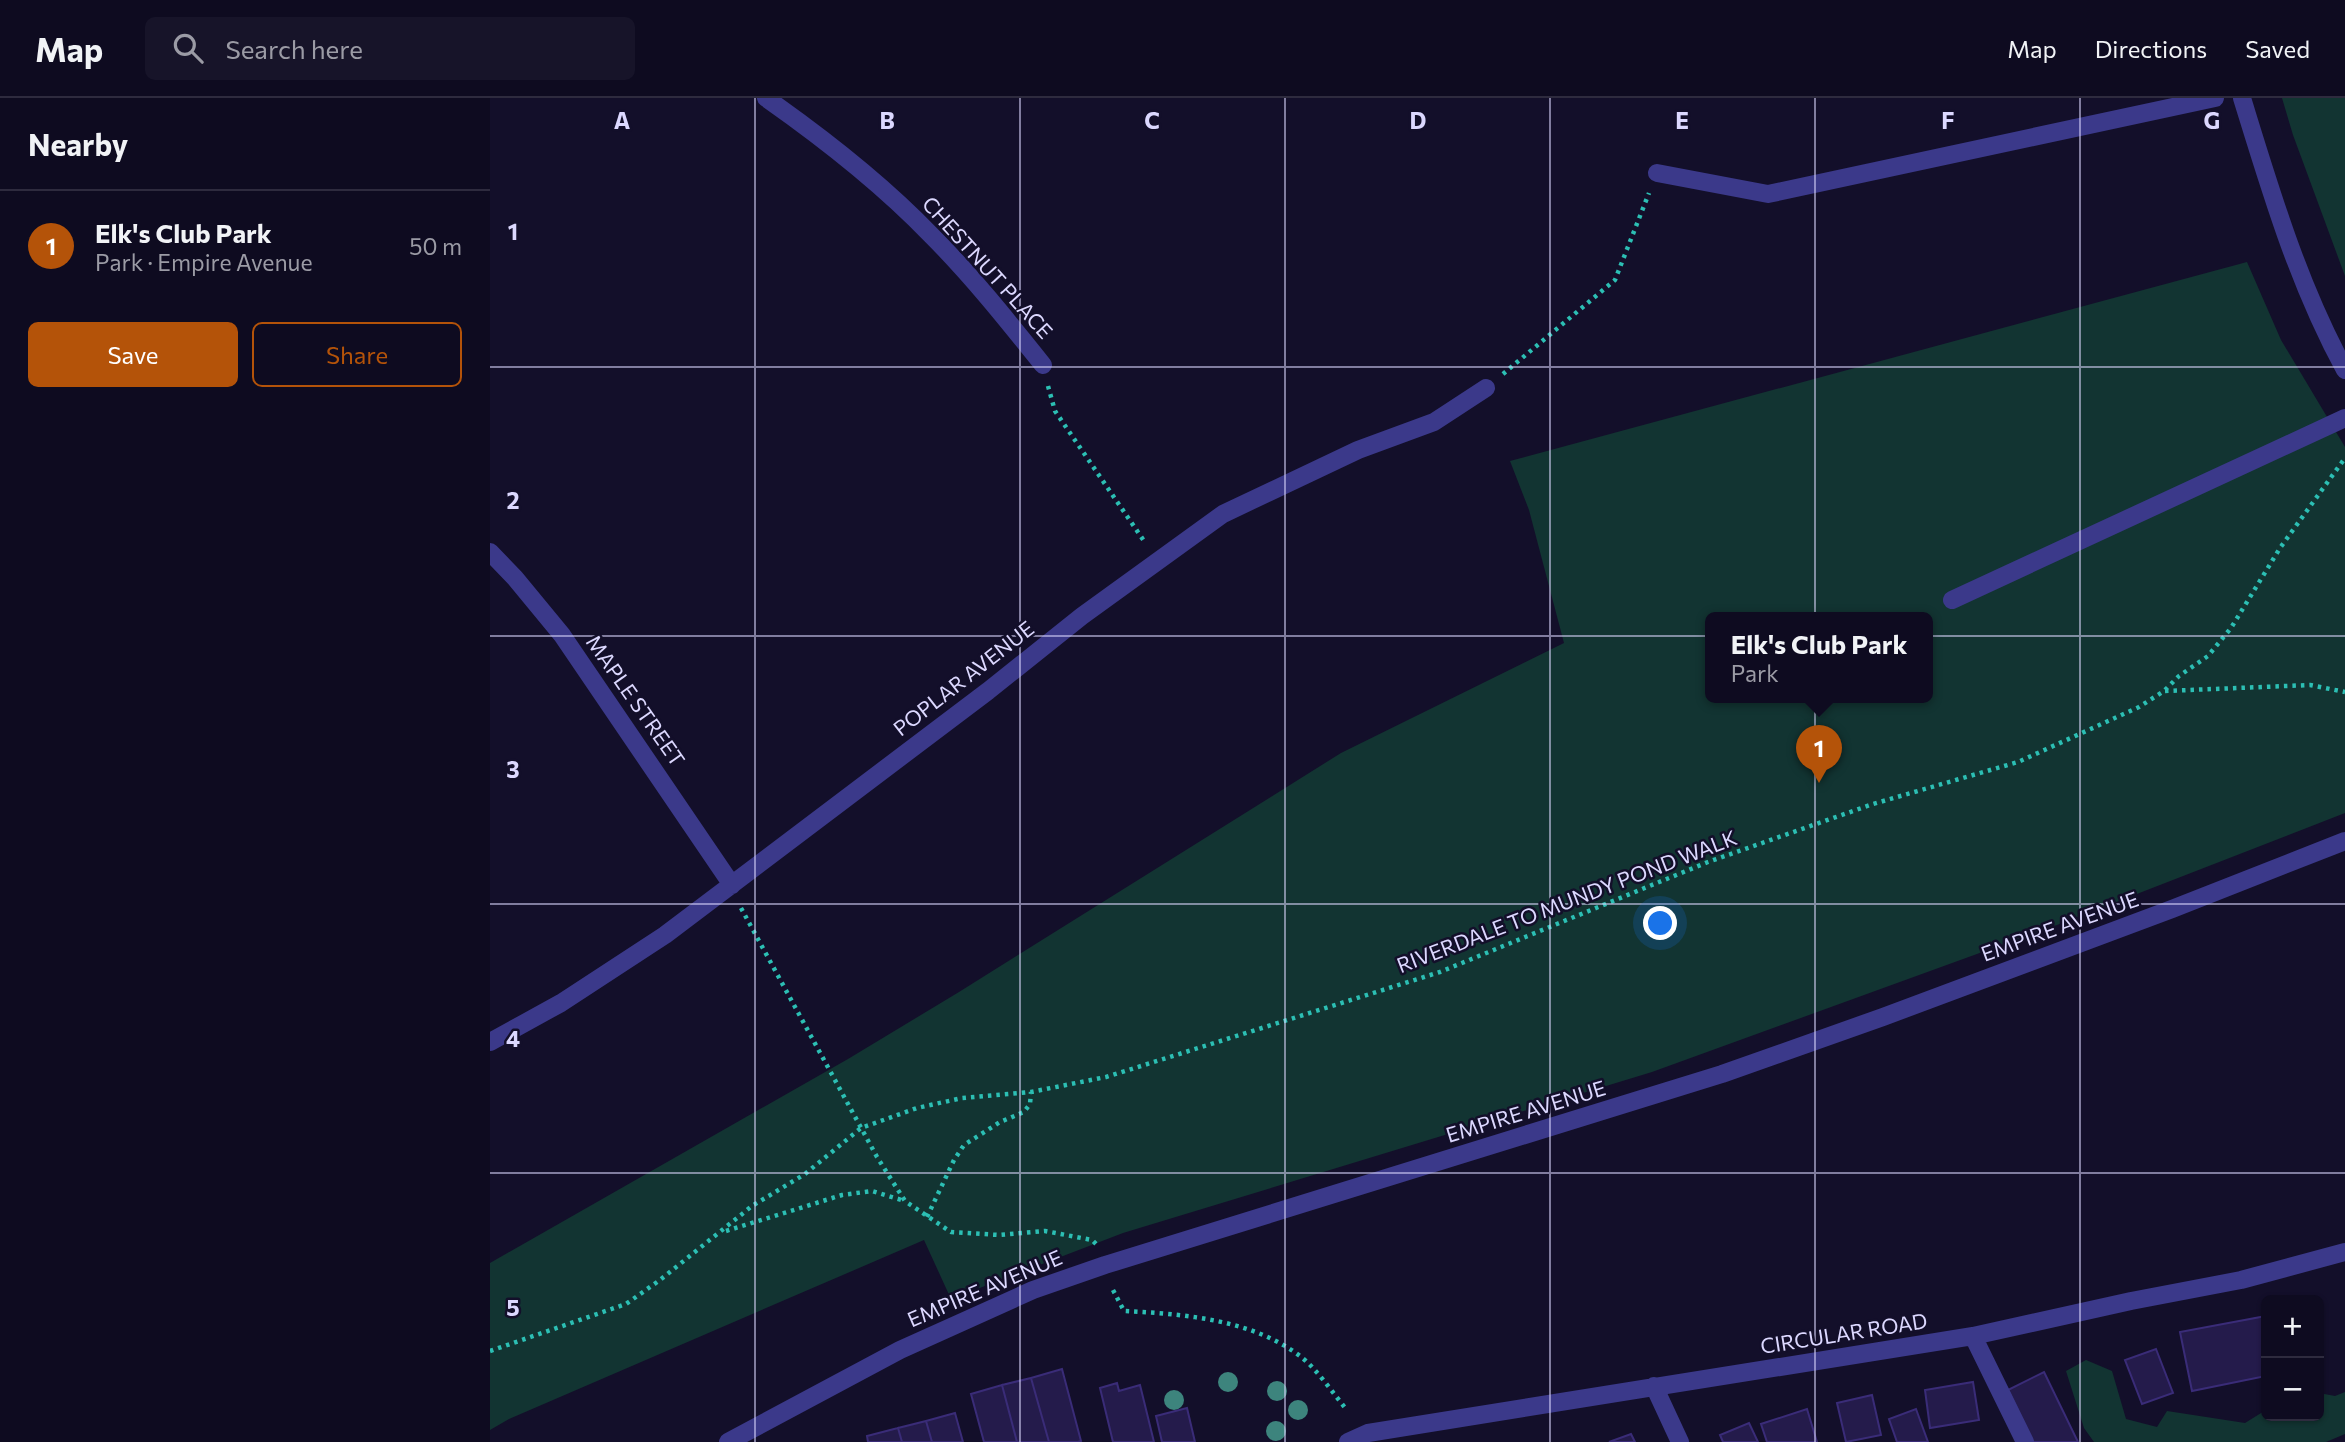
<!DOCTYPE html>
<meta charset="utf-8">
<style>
:root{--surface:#0e0b20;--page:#171429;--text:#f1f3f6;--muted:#9b9ba5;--line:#2e2b3e;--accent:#b45309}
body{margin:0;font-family:Commissioner,sans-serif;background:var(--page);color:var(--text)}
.controls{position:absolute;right:21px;bottom:21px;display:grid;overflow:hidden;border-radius:10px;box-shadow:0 2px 5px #0004}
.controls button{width:63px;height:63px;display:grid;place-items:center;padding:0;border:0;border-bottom:2px solid var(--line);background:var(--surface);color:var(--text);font:35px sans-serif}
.you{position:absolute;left:1171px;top:826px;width:24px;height:24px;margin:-18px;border:5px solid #fff;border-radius:50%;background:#1a73e8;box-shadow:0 0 0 10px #1a73e833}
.badge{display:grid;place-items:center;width:46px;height:46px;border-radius:50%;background:var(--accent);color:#fff;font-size:23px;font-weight:700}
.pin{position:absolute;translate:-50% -58px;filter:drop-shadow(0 2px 4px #0008)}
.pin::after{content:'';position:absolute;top:37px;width:24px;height:21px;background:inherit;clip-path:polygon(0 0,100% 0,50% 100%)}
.popup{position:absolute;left:1215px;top:514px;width:228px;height:91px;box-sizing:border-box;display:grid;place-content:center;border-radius:10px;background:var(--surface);filter:drop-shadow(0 2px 5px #0005);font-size:23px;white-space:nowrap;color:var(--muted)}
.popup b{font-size:26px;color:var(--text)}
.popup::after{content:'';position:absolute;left:50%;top:100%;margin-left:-14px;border:14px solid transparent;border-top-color:var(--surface)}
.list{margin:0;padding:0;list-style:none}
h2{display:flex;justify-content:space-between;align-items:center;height:91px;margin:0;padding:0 28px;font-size:30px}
h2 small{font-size:23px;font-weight:400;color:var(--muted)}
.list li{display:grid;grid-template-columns:46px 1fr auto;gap:21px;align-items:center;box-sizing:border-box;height:112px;padding:0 28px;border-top:2px solid var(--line)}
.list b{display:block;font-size:26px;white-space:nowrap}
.list p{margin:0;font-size:23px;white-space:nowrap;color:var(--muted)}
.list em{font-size:23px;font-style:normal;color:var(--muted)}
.actions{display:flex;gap:14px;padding:21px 28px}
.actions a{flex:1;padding:16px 0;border:2px solid var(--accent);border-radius:10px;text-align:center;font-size:24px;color:var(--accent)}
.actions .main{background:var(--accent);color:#fff}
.icon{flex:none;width:38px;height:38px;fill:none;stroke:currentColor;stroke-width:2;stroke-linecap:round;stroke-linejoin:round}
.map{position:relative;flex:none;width:1855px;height:1344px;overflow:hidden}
header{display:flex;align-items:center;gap:42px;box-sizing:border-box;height:98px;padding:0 35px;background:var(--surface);border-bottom:2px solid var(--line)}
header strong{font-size:33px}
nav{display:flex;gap:38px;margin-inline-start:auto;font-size:24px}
.search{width:490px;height:63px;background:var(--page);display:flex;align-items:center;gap:18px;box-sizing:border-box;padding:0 24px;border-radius:10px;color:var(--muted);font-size:26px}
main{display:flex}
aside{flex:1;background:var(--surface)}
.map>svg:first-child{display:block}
</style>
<header>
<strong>Map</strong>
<div class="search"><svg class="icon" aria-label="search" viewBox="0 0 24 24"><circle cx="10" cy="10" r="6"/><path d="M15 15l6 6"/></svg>Search here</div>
<nav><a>Map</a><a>Directions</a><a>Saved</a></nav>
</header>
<main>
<aside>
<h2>Nearby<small></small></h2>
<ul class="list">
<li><span class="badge">1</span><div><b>Elk's Club Park</b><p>Park · Empire Avenue</p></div><em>50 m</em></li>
</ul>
<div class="actions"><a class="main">Save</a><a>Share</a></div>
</aside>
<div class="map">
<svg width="1855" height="1344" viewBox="0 0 1855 1344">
<rect width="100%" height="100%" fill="#130f2a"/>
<path fill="#123432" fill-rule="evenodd" d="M1792,0H1855V178L1803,37Z
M1757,164L1791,242L1855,349V715L1567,827L1162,974L633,1135L461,1201L434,1142L19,1321L0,1332V1165L358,961L469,894L851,655L1074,545L1039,412L1020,363ZM1220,519H1438V599H1220Z
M1596,1262L1622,1273L1636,1321L1667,1329L1677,1313L1755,1325L1776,1312V1318H1829V1295L1845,1298L1855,1294V1336L1836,1344H1604L1594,1330L1576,1273Z"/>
<path fill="#241b4b" stroke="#3a2c78" stroke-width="2" d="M1776,1218V1278L1702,1293L1690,1234Z
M1666,1251L1683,1295L1652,1306L1635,1262Z
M572,1271L591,1343L588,1344H559L541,1280Z
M1554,1274L1588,1344H1543L1518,1292Z
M541,1280L559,1344H527L512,1287Z
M1483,1284L1489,1322L1440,1330L1435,1292Z
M627,1285L629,1293L650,1287L664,1344H623L610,1290Z
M512,1287L527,1344H494L481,1296Z
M1382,1297L1391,1337L1356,1344L1347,1305Z
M697,1310L705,1344H672L666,1318Z
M1317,1311L1327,1344H1277L1271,1326Z
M1426,1311L1438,1344H1407L1399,1321Z
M465,1315L473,1344H442L436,1323Z
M436,1323L442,1344H412L408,1330Z
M1259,1325L1268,1344H1233L1230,1337Z
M408,1330L412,1344H378L377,1338Z
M1141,1336L1145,1344H1119Z"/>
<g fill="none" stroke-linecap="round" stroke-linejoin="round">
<path stroke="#2cbfb4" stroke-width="4.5" stroke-dasharray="3.5 5" stroke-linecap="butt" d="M1013,276L1125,182L1159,95
M558,288L565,313L654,443
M1675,593L1820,587L1855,594
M251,810L387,1059L415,1103L461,1134L509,1137L555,1133L602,1142L606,1146
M437,1119L464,1062L474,1047L510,1024L534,1014L540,1006L541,994
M236,1133L352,1097L382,1093L415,1103
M623,1192L634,1213C693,1216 761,1221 810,1258C826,1270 843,1295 856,1311
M0,1253L136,1206L170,1182L262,1108L315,1076L371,1030L427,1010L472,1000L541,994L616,979L950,874L1218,764L1383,706L1528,664L1649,609L1674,593L1689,578L1718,558L1741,530L1790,450L1855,360"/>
<path stroke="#3b398a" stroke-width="18" d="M1462,502L1855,320"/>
<path stroke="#3b398a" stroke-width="18" d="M276,0C333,40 392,86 441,137C481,177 517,222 553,267
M1167,75L1278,96L1725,0
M0,454L25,480L72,537L242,787
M0,944L71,905L175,837L498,593L592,518L733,416L868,352L944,324L996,290
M1483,1238L1535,1344
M1164,1288L1190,1344
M858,1344L878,1335L1483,1238L1641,1203L1751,1182L1855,1154"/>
<path stroke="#3b398a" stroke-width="18" d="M1752,0C1781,94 1808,186 1855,272
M238,1344L410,1252L543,1192L615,1167L1232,976L1393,919L1682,811L1855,743"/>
</g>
<g fill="#3d847d">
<circle cx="738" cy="1284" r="10"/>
<circle cx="787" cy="1293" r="10"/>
<circle cx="684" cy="1302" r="10"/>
<circle cx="808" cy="1312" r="10"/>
<circle cx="786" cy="1333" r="10"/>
</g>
<path fill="none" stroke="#dcd8ff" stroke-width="2" stroke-opacity="0.55" d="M265,0V1344M530,0V1344M795,0V1344M1060,0V1344M1325,0V1344M1590,0V1344M0,269H1855M0,538H1855M0,806H1855M0,1075H1855"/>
<g text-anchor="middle" stroke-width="5" stroke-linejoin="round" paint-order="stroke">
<g font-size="21" fill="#dcd8ff" stroke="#130f2a">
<text transform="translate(497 170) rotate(48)" y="7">CHESTNUT PLACE</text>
<text transform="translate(474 581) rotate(-38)" y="7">POPLAR AVENUE</text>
<text transform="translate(145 603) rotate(55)" y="7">MAPLE STREET</text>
<text transform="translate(1077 804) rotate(-21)" y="7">RIVERDALE TO MUNDY POND WALK</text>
<text transform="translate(1570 829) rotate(-20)" y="7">EMPIRE AVENUE</text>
<text transform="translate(1036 1014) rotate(-17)" y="7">EMPIRE AVENUE</text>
<text transform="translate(495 1191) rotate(-23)" y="7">EMPIRE AVENUE</text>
<text transform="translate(1354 1236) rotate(-9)" y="7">CIRCULAR ROAD</text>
</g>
</g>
<g font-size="23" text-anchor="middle" font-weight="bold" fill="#dcd8ff" stroke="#130f2a" stroke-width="5" stroke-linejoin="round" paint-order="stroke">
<text x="132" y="31">A</text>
<text x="397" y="31">B</text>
<text x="662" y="31">C</text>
<text x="928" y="31">D</text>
<text x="1192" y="31">E</text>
<text x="1458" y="31">F</text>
<text x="1722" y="31">G</text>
<text x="23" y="142">1</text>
<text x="23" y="411">2</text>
<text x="23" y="680">3</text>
<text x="23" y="949">4</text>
<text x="23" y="1218">5</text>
</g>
</svg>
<div class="controls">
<button>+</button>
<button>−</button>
</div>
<div class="you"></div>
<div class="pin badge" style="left:1329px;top:685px">1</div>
<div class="popup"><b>Elk's Club Park</b>Park</div>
</div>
</main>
